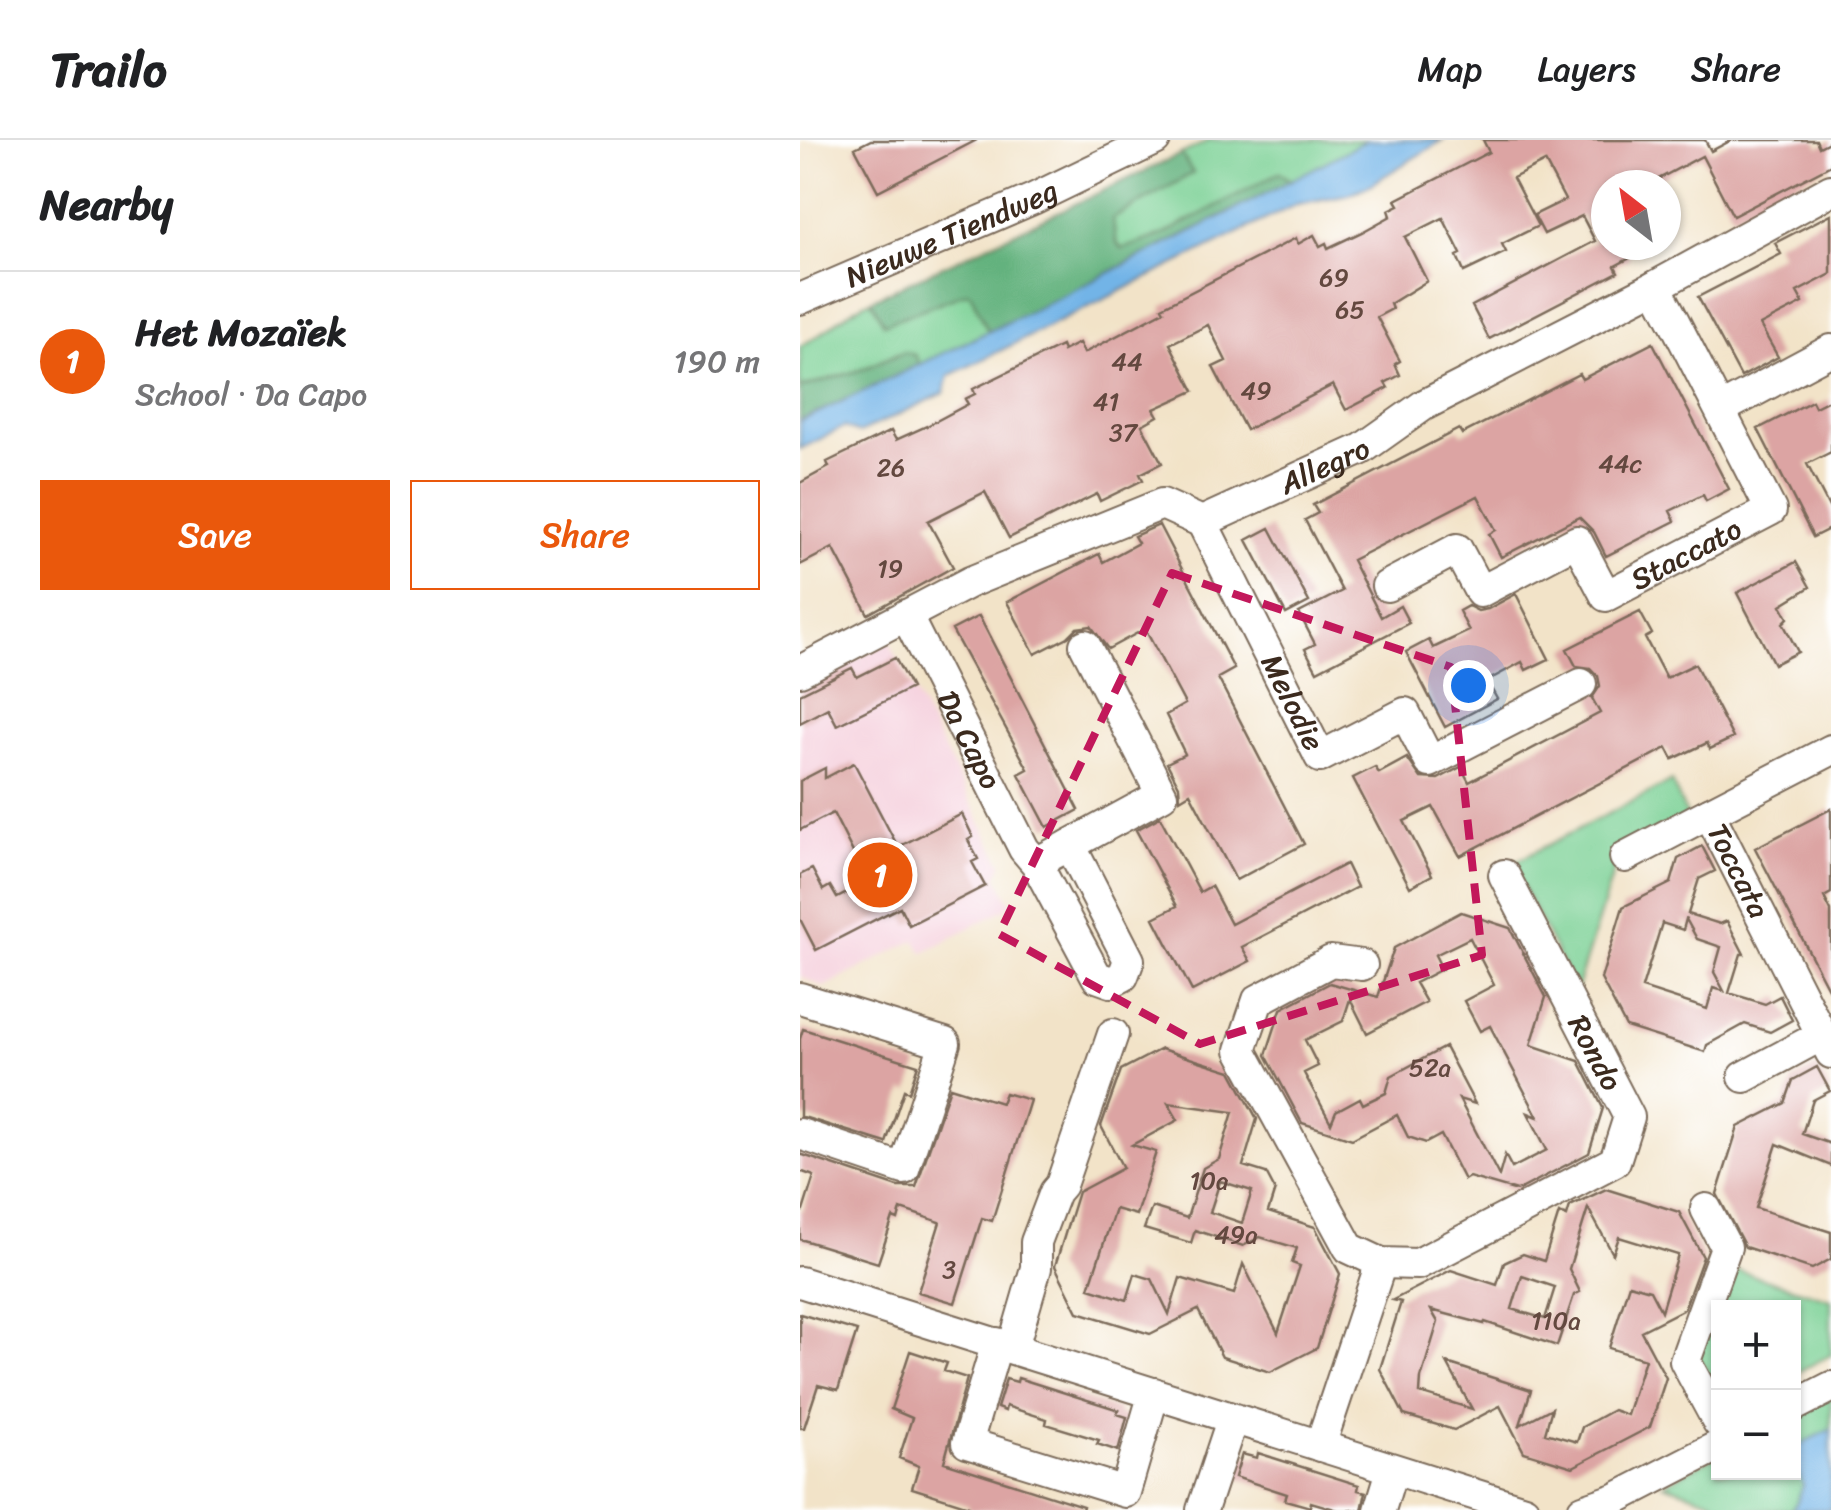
<!DOCTYPE html>
<meta charset="utf-8">
<style>
:root{--surface:#fff;--page:#f2f2f2;--text:#202124;--muted:#757577;--line:#e0e0e0;--accent:#ea580c}
body{margin:0;font-family:Sriracha,sans-serif;background:var(--page);color:var(--text)}
.controls{position:absolute;right:30px;bottom:30px;display:grid;overflow:hidden;border-radius:0px;box-shadow:0 2px 8px #0004}
.controls button{width:90px;height:90px;display:grid;place-items:center;padding:0;border:0;border-bottom:2px solid var(--line);background:var(--surface);color:var(--text);font:50px sans-serif}
.compass{position:absolute;left:791px;top:30px;width:90px;height:90px;border-radius:50%;background:var(--surface);box-shadow:0 2px 8px #0004;rotate:329deg}
.you{position:absolute;left:668px;top:545px;width:35px;height:35px;margin:-25px;border:8px solid #fff;border-radius:50%;background:#1a73e8;box-shadow:0 0 0 15px #1a73e833}
.badge{display:grid;place-items:center;width:65px;height:65px;border-radius:50%;background:var(--accent);color:#fff;font-size:32px;font-weight:700}
.pin{position:absolute;translate:-50% -50%;border:5px solid #fff;box-shadow:0 2px 10px #0006}
.list{margin:0;padding:0;list-style:none}
h2{display:flex;justify-content:space-between;align-items:center;height:130px;margin:0;padding:0 40px;font-size:42px}
h2 small{font-size:32px;font-weight:400;color:var(--muted)}
.list li{display:grid;grid-template-columns:65px 1fr auto;gap:30px;align-items:center;box-sizing:border-box;height:180px;padding:0 40px;border-top:2px solid var(--line)}
.list b{display:block;font-size:38px;white-space:nowrap}
.list p{margin:0;font-size:32px;white-space:nowrap;color:var(--muted)}
.list em{font-size:32px;font-style:normal;color:var(--muted)}
.actions{display:flex;gap:20px;padding:30px 40px}
.actions a{flex:1;padding:22px 0;border:2px solid var(--accent);border-radius:0px;text-align:center;font-size:35px;color:var(--accent)}
.actions .main{background:var(--accent);color:#fff}
.map{position:relative;flex:none;width:1031px;height:1370px;overflow:hidden}
header{display:flex;align-items:center;gap:60px;box-sizing:border-box;height:140px;padding:0 50px;background:var(--surface);border-bottom:2px solid var(--line)}
header strong{font-size:48px}
nav{display:flex;gap:55px;margin-inline-start:auto;font-size:35px}
main{display:flex}
aside{flex:1;background:var(--surface)}
.map>svg:first-child{display:block}
</style>
<header>
<strong>Trailo</strong>
<nav><a>Map</a><a>Layers</a><a>Share</a></nav>
</header>
<main>
<aside>
<h2>Nearby<small></small></h2>
<ul class="list">
<li><span class="badge">1</span><div><b>Het Mozaïek</b><p>School · Da Capo</p></div><em>190 m</em></li>
</ul>
<div class="actions"><a class="main">Save</a><a>Share</a></div>
</aside>
<div class="map">
<svg width="1031" height="1370" viewBox="0 0 1031 1370">
<rect width="100%" height="100%" fill="#fff"/>
<filter id="ink" filterUnits="userSpaceOnUse"><feTurbulence type="fractalNoise" baseFrequency=".01" numOctaves="2"/><feDisplacementMap in="SourceGraphic" scale="20" xChannelSelector="R" yChannelSelector="G"/><feConvolveMatrix kernelMatrix="1 2 1 2 8 2 1 2 1" color-interpolation-filters="sRGB"/></filter>
<filter id="wash" filterUnits="userSpaceOnUse"><feTurbulence type="fractalNoise" baseFrequency=".0048" numOctaves="4" result="noise"/><feDisplacementMap in="SourceGraphic" scale="40" xChannelSelector="R" yChannelSelector="G"/><feGaussianBlur stdDeviation="2.25" result="paint"/><feColorMatrix in="noise" values="0 0 0 0 0 0 0 0 0 0 0 0 0 0 0 0 0 1.4 0 .05"/><feComposite in="paint" operator="in"/></filter>
<g filter="url(#wash)">
<rect width="100%" height="100%" fill="#f2e3c8"/>
<path fill="#f5cfdc" d="M89,501L202,724L197,736L212,765L123,813L115,800L24,847L0,836V551Z"/>
<path fill="#7ad094" stroke="#5a7d59" stroke-width="2.5" d="M410,0H567L491,41L480,32L364,94L323,110L317,103L312,79L393,33L381,14Z
M167,152L171,154L189,193L120,225L115,215L104,212L93,215L63,229L0,248V206C26,194 44,171 71,160L84,184Z
M872,641L887,677L821,708L776,851L711,724Z
M922,1126L1031,1159V1215L994,1234V1168H918V1252L895,1211Z
M1031,1255V1370H909L914,1361L864,1344L918,1315V1332H994V1275Z"/>
<path fill="#63b27e" stroke="#4f6e4e" stroke-width="2.5" d="M381,14L393,33L312,79L317,103L322,109L364,94L480,32L491,41L189,193L171,154L167,152L84,184L71,160Z
M104,212L115,215L120,225L0,281V248L63,229Z"/>
<path fill="#72b4e7" stroke="#566f82" stroke-width="2.5" d="M567,0H643L568,46L549,54L497,64L149,236L144,253L59,293L44,287L0,309V281C191,191 381,100 567,0Z
M1031,1289V1370H991L997,1362L1003,1345L994,1324V1307Z"/>
<g id="blocks">
<path fill="#dca4a3" fill-rule="evenodd" d="M71,0H177L78,51L55,8Z
M683,0H905L911,11L932,0H1016L1019,7L1031,1V25L933,76L902,16L847,45H806V105H823L830,118L815,126L818,132L689,199L672,166L795,101L782,76L744,94L734,75L765,60L745,22L713,38L738,86L702,104L706,112L664,132L657,116L661,114L643,78L605,97L627,141L590,164L592,169L577,177L600,221L595,224L600,235L585,243L588,248L546,270L533,245L446,290L413,227L426,221L408,185L370,204L394,251L354,269L358,276L342,285L362,323L340,334L343,340L300,361L297,354L209,398L185,352L128,381L153,427L68,474L33,408L0,425V343L29,327L27,322L91,291L96,300L127,286L168,264L165,259L175,254L173,249L261,206L263,211L279,203L284,213L364,171L362,167L496,98L498,104L514,95L520,106L526,103L528,108L562,92L591,76L589,70L599,65L596,60L689,12Z
M1031,74V134L997,152L1003,163L960,185L978,217L941,237L898,157L981,114L975,103Z
M853,203L929,349L906,361L903,355L870,371L875,381L806,416L794,392L779,377L701,417L689,394L696,390L678,356L552,420L581,477L600,466L609,483L517,531L505,509L515,504L499,473L542,451L505,380L518,373L513,365L659,289L662,294L779,234L782,239Z
M1031,259V312L1007,324L1031,371V388L1013,397L958,289L1012,261L1015,267Z
M359,385L434,529L418,538L504,704L436,740L390,653L380,659L379,646L367,623L385,614L366,575L385,564L345,489L308,509L291,486L277,488L268,497L235,514L207,462L299,414L303,422L338,403L334,396Z
M470,388L509,462L486,474L447,400Z
M996,422L1010,447L981,465L988,478L983,483L998,512L974,524L937,453Z
M716,454L749,519L726,530L722,522L687,541L697,559L645,587L606,512L629,500L633,508L669,491L659,471L668,466L678,471L688,469Z
M840,472L852,494L845,498L866,538L895,524L933,598L910,609L907,603L873,619L867,608L660,716L633,667L604,681L632,735L610,747L553,638L575,627L579,633L607,618L621,638L638,639L661,627L669,642L800,573L792,558L800,546L798,536L790,528L776,526L767,509Z
M179,476L279,670L247,687L219,634L228,629L152,490Z
M95,518L111,548L37,585L28,568L0,583V554L52,528L57,537Z
M54,623L98,707L162,674L173,697L168,700L178,719L172,722L185,746L109,785L100,767L16,810L0,779V735L12,729L23,750L30,746L37,758L68,742L33,673L0,690V641L25,628V638Z
M1031,669V753L1024,757L1031,771V854L955,708Z
M360,677L400,752L411,746L431,784L546,724L557,747L442,807L450,821L392,851L354,778L377,766L336,690Z
M902,706L915,731L899,739L888,774L920,784L927,781L944,814H941L929,853L965,864L980,856L992,880L970,892L945,884L907,905L905,912L826,887L801,839L823,767L871,743L878,719ZM886,779L897,799L921,807L914,832L924,851L913,848L907,869L842,848L862,783L883,790Z
M661,772L710,788L746,857L731,905L779,921L803,968L789,1013L717,1051L669,1037L664,1040L641,995L626,1003L608,997L597,975L552,999L502,983L466,915L481,869L530,843L578,857L594,808ZM670,798L694,845L664,861L680,891L690,886L738,977L728,973L747,1010L712,1028L705,1015L699,1036L659,959L675,964L645,907L591,936L586,953L563,964L560,958L536,971L531,983L504,933L518,926L505,900L543,881L550,859L567,893L626,862L615,843L642,829L635,815Z
M3,889L118,925L109,952L104,950L86,1003L0,976V899Z
M361,909L431,931L457,979L443,1026L466,1033L475,1050L468,1072L515,1087L540,1134L517,1208L470,1232L422,1217L398,1170L350,1194L278,1172L255,1126L278,1052L323,1028L301,986L321,930ZM368,963L433,972L419,1019L403,1028L387,1078L352,1067L344,1089L391,1103L395,1090L443,1106L460,1097L497,1108L492,1123L500,1126L478,1193L443,1124L434,1154L380,1138L369,1174L352,1139L335,1134L327,1160L289,1148L315,1069L336,1075L356,1012L332,1005L378,980ZM420,1041L452,1051L442,1083L410,1072Z
M1017,927L1030,951L1013,960L1002,994L1031,1004V1026L977,1004L956,1068L1031,1092V1119L1012,1129L945,1107L917,1054L938,987L985,963L993,940Z
M150,947L201,963L205,953L230,960L192,1081L182,1078L155,1163L118,1152L140,1082L101,1069L98,1080L93,1078L78,1123L0,1099V1070L3,1071L14,1036L0,1031V1014L98,1047H116Z
M806,1049L879,1072L903,1117L884,1169L841,1191L866,1238L850,1287L773,1327L724,1312L700,1266L654,1290L604,1275L580,1229L601,1162L593,1160L651,1130L697,1145L704,1123L723,1114L744,1121L759,1073L767,1076L770,1066ZM788,1068L813,1114L819,1097L878,1115L861,1171L850,1150L829,1144L809,1208L845,1219L827,1275L813,1270L782,1287L777,1302L745,1293L752,1268L720,1285L731,1250L647,1223L672,1269L620,1253L621,1238L638,1182L631,1170L684,1184L685,1182L757,1206L774,1155L780,1152L769,1129ZM722,1136L755,1147L745,1179L712,1169Z
M0,1174L57,1191L38,1250L18,1245L4,1288H0Z
M110,1211L147,1223L144,1231L167,1238L144,1322L283,1366L282,1370H168L169,1366L112,1348L119,1326L99,1318L112,1278L91,1269Z
M218,1238L319,1270L317,1274L327,1277L318,1311L297,1304L299,1300L246,1284L247,1279L206,1266L205,1271L197,1268L206,1239L217,1242Z
M458,1313L559,1345L558,1350L566,1352L562,1370H538L511,1362L510,1367L485,1360L487,1354L435,1337L442,1314L457,1318Z"/>
</g>
</g>
<g filter="url(#ink)">
<use href="#blocks" fill-opacity="0" stroke="#7b6b5a" stroke-width="2.5"/>
<g fill="none" stroke-linecap="round" stroke-linejoin="round">
<defs>
<g id="minor">
<path id="s1" d="M0,159L233,59L355,0"/>
<path d="M921,269L1031,210"/>
<path id="s2" d="M402,382L520,617L605,573L630,622L781,544"/>
<path id="s3" d="M587,446L657,409L680,452L777,401L806,456L971,370L856,146"/>
<path id="s4" d="M106,475L224,709L236,723L270,705L329,820L323,836L311,842L297,837L236,723"/>
<path id="s5" d="M0,531L170,442L362,364L402,382L562,309L624,265L856,146L1031,50"/>
<path id="s6" d="M1031,610L909,673L1031,913"/>
<path d="M270,705L362,655L285,505"/>
<path d="M825,717L909,673"/>
<path d="M562,825L531,821L458,860L441,910L549,1108L581,1123L618,1124L815,1021L829,977L704,735"/>
<path d="M0,858L145,903L104,1029L0,994"/>
<path d="M944,937L1022,895"/>
<path d="M906,1069L926,1107L885,1221L918,1282"/>
<path d="M0,1142L724,1370"/>
<path d="M197,1203L167,1303L325,1352L354,1253"/>
<path d="M213,1207L236,1128V1102L255,1052L261,1045L313,894"/>
<path d="M994,1266L1031,1247"/>
<path d="M520,1306L581,1123"/>
<path d="M402,1370L432,1280"/>
<path d="M580,1370L592,1330"/>
<path d="M783,1370L815,1359L918,1306"/>
</g>
</defs>
<use href="#minor" stroke="#7b6b5a" stroke-width="34"/>
<use href="#minor" stroke="#fff" stroke-width="30"/>
</g>
</g>
<path fill="none" stroke="#c2185b" stroke-width="8" stroke-dasharray="20 12" stroke-linejoin="round" d="M372,433L651,527L682,815L400,904L199,794Z"/>
<g text-anchor="middle" stroke-width="8" stroke-linejoin="round" paint-order="stroke">
<g font-size="25" fill="#63483f">
<text x="534" y="146">69</text>
<text x="550" y="178">65</text>
<text x="327" y="230">44</text>
<text x="456" y="259">49</text>
<text x="306" y="270">41</text>
<text x="323" y="301">37</text>
<text x="820" y="332">44c</text>
<text x="91" y="336">26</text>
<text x="90" y="437">19</text>
<text x="630" y="936">52a</text>
<text x="409" y="1049">10a</text>
<text x="436" y="1103">49a</text>
<text x="149" y="1138">3</text>
<text x="756" y="1189">110a</text>
</g>
<g font-size="30" fill="#3b2a1e" stroke="#fff">
<text dy="10" stroke="none"><textPath href="#s1" startOffset="165">Nieuwe Tiendweg</textPath></text>
<text dy="10" stroke="none"><textPath href="#s5" startOffset="578">Allegro</textPath></text>
<text dy="10" stroke="none"><textPath href="#s3" startOffset="390">Staccato</textPath></text>
<text dy="10" stroke="none"><textPath href="#s2" startOffset="202">Melodie</textPath></text>
<text dy="10" stroke="none"><textPath href="#s4" startOffset="140">Da Capo</textPath></text>
<text dy="10" stroke="none"><textPath href="#s6" startOffset="202">Toccata</textPath></text>
<text transform="translate(795 913) rotate(62)" y="10">Rondo</text>
</g>
</g>
</svg>
<div class="controls">
<button>+</button>
<button>−</button>
</div>
<svg class="compass" viewBox="-18 -18 36 36"><path d="M0-13l5 13h-10z" fill="#e53935"/><path d="M0 13l5-13h-10z" fill="#757577"/></svg>
<div class="you"></div>
<div class="pin badge" style="left:80px;top:735px">1</div>
</div>
</main>
